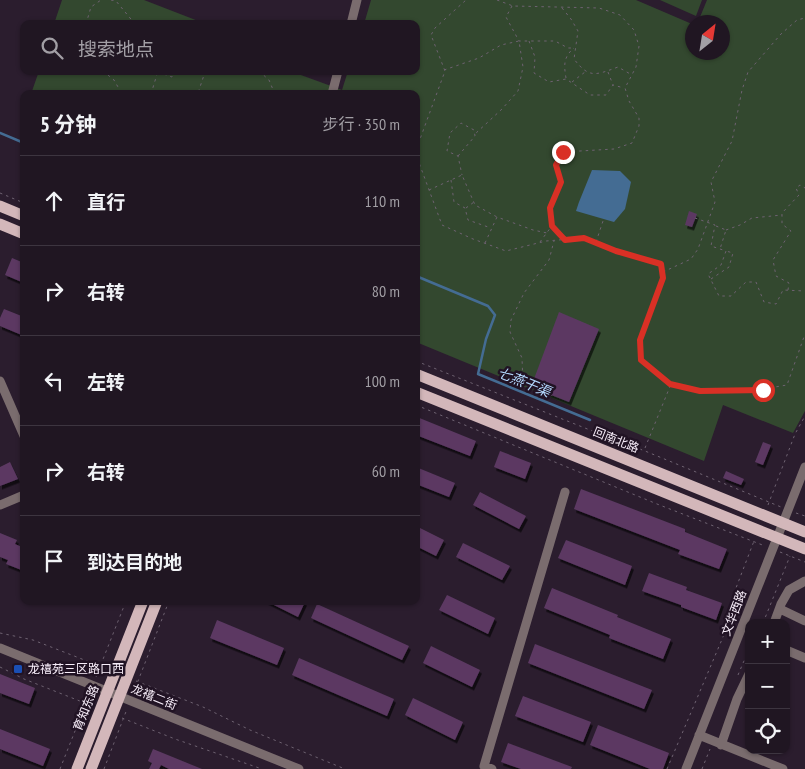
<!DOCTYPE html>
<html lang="zh">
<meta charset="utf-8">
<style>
:root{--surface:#201622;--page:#281f2a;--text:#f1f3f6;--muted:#a29fa5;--line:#3d3540}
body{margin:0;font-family:"PT Sans Narrow","Noto Sans SC",sans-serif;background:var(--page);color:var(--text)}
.controls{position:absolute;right:15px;bottom:15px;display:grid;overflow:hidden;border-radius:10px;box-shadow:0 1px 4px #0004}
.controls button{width:45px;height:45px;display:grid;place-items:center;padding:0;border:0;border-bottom:1px solid var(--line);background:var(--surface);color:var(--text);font:25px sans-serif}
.compass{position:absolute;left:685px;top:15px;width:45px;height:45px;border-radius:50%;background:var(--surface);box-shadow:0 1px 4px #0004;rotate:30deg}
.stop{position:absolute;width:15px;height:15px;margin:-11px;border:4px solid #d93025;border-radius:50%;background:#fff}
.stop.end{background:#d93025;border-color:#fff;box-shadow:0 1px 5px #0008}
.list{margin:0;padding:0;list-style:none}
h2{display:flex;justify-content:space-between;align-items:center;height:65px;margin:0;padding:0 20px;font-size:21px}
h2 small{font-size:16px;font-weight:400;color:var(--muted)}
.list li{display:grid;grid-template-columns:32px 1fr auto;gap:15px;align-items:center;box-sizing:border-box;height:90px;padding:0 20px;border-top:1px solid var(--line)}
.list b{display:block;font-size:19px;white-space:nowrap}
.list em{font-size:16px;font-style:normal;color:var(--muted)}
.icon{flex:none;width:28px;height:28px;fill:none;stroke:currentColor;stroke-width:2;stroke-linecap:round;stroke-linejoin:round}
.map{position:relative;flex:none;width:805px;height:769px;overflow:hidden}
.search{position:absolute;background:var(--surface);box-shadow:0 1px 4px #0004;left:20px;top:20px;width:400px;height:55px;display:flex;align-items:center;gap:12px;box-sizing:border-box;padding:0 18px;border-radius:10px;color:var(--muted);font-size:19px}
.panel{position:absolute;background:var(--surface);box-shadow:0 1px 4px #0004;left:20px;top:90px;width:400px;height:515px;border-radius:10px}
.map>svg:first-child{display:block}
</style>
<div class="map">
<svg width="805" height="769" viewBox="0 0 805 769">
<defs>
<filter id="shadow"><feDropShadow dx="2" dy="3.5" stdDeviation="0" flood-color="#0009"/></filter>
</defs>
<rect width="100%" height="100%" fill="#2b1d2e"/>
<path fill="#33482f" d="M62,0H144L206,24H54Z
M371,0H636L692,24V52H722V22H698L707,0H805V411L793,433L723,405L704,461L416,342V94H31L39,71H290L342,90L348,71H416V24H364Z
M660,0H702L696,16Z"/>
<path fill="#446c93" d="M592,170L620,171L631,182L625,209L614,222L576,211L579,202Z"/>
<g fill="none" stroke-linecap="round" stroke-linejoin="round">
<path stroke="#446c93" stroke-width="2.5" d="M0,133L24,143
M416,276L488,306L495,315L486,339L478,374L590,420"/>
</g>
<path fill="#5b3962" filter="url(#shadow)" d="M689,211L697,214L692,227L685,225Z
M12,258L24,263V283L5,275Z
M4,309L24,317V336L0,326V318Z
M559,312L599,329L569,402L531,387Z
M417,417L476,441L470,456L416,435Z
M763,442L771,445L763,465L755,462Z
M500,451L531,463L525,479L494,467Z
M10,462L18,479L0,486V467Z
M416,467L455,483L449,497L416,484Z
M726,471L744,479L741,485L723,478Z
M581,489L685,529V532L727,549L719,569L678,554L680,550L574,509Z
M480,492L526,516L519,529L473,505Z
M416,526L444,540L436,556L416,546Z
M0,533L17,540L15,544L24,548V571L6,564L8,560L0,557Z
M566,540L632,566L625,585L558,558Z
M463,543L510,566L502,580L456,557Z
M649,573L687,587L686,590L722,603L716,620L681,607V605L642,591Z
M552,588L618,615L617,617L671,639L663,659L609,638L610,635L544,608Z
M447,595L495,618L488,634L439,610Z
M266,601H303L305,602L298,617Z
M317,604L409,646L402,660L311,618Z
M217,620L284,648L277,665L210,638Z
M535,644L652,690L644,709L528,663Z
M431,646L480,670L472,687L423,663Z
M299,658L394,699L387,716L292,675Z
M0,674L35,688L29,704L0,693Z
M523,696L591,722L583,742L515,716Z
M413,698L463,722L455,740L405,715Z
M598,725L669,753L663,769H650L590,745Z
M0,729L50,749L43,766L0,749Z
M508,743L572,767L571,769H521L501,762Z
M153,749L202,769H169L161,765L159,769H149L152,763L148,761Z"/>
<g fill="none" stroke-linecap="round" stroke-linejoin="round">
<path stroke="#6e6271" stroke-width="1" stroke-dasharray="2.5 4" stroke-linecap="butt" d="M111,0L116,1L135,24
M497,0L513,6L599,8L620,15L634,30L639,46L636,67L625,88L629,101L639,118V126L632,143L614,149L563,152L556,165L561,182L550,208L552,226L565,239
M512,6L506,17L519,41H555L568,48H574
M562,8L571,19L578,31L574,59C589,79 596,75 618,67L632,75
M86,24L91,7L101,0
M529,41L535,57L534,73L549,82L566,79L590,95H606L613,85L624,88
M444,70L479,58L501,45L519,41L523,67L518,91L502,109L475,134
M103,71L114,80L122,94
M194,71L204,75L199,90L201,94
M259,71L269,80L274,92
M158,72L172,77L175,71
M608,72L613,85
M566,78C564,66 563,57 574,48
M572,82L585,72
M151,94L158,71
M271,94L274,92L284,94
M416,150L445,71L431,35L435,28L466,0
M416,151L418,160
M458,156L475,136L474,130L461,123L450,133L447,151L458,156L462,175
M416,159L418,160L442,225L473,239L506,251L546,241L584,238L616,251L661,264L663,278L640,340L641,360L671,384
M451,180L454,202L465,208L468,220L491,228
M429,190L462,175L475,205L497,217
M0,193L24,203
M466,208L474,202
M695,218L715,225L711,246L726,251L721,265L708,274L719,296H731L746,282H756L764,302L776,304L783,290L805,291
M716,226L726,230L720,249
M726,230L740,225L752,218L782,215
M540,242L551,227
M596,242L603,221
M485,243L497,217L533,230L547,233
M663,272L691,259L698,249L715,202L711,182L732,141L742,90L748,72L781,34L797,20L805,18
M711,279L729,267L733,253L726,251
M788,290L789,283L776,276L773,260L791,231L782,224V213L799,195L796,188L800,185L805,188
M416,361L595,432L645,451L781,507
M552,395L550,396L523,384L522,358L510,332L511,320L524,293L549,260L554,241
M416,405L657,504L765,546
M645,448L671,384L700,391L763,389L787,385L805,334
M768,505L795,434L805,416
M796,513L805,516
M780,552L805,562
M763,623L790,556
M0,633L33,640L105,668
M0,667L24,679L90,705
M738,675L749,649
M96,677L126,601
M136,681L203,707L250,730L345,769
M133,694L169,601
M122,718L175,739L262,769
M60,769L90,693
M104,769L127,709
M667,769L723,637L731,601L754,541
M702,769L710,749"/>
<path stroke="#7a6c6e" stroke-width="9" d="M351,24L357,0
M332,94L338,71
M0,381L24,436
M0,505L24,495
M780,609L805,621
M774,623L781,604L789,590L805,581
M0,648L299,769
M786,650L805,658
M699,735L783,769
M721,745L737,699L749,674
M492,769L484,766L565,492
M686,769L805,467"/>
<path stroke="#d3b7ba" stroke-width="11" d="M0,206L24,216
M0,224L24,234
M416,374L805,532
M416,392L805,549
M77,769L143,601
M91,769L157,601"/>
</g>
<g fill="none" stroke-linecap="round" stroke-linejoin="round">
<path stroke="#d93025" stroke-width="6" d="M563,152L556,165L561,182L550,208L552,226L565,240L584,238L616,251L661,264L663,278L640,340L641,360L670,384L700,391L763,390"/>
</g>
<rect fill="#1a4fb4" stroke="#211324" stroke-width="2" x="13" y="664" width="10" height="10" rx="2.5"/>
<g text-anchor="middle" stroke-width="5" stroke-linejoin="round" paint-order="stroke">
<g font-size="12" fill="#f8eefa" stroke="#211324">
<text transform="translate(616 440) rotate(22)" y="4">回南北路</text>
<text transform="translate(734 613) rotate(-69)" y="4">文华西路</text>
<text transform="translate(154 697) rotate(22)" y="4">龙禧二街</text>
<text transform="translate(86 708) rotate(-68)" y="4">育知东路</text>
</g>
<g font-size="12" fill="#f8eefa" stroke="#211324" text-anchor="start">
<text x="28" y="673">龙禧苑三区路口西</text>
</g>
<g font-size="14" font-style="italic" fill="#b2d7fc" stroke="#211324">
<text transform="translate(524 382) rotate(22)" y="5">七燕干渠</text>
</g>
</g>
</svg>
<div class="controls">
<button>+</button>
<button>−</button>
<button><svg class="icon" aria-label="locate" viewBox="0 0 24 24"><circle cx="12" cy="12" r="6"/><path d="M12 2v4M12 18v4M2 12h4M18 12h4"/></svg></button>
</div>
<svg class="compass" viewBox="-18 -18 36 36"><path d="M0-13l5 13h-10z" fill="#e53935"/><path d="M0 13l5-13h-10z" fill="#a29fa5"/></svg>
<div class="stop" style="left:763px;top:390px"></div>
<div class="stop end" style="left:563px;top:152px"></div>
<div class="search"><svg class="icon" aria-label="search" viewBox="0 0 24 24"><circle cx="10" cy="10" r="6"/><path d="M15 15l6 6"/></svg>搜索地点</div>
<section class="panel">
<h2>5 分钟<small>步行 · 350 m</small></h2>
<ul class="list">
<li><svg class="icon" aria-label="ahead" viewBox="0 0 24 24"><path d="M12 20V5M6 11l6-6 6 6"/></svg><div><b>直行</b></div><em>110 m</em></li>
<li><svg class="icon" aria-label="right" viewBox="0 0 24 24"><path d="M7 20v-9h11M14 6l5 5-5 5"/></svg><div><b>右转</b></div><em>80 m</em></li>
<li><svg class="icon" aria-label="left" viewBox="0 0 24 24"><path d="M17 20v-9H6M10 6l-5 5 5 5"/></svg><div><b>左转</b></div><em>100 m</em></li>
<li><svg class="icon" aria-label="right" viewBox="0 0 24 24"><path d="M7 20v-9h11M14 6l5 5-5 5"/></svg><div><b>右转</b></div><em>60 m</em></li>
<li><svg class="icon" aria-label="arrive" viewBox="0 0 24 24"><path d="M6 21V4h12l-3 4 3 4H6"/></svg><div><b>到达目的地</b></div></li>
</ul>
</section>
</div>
